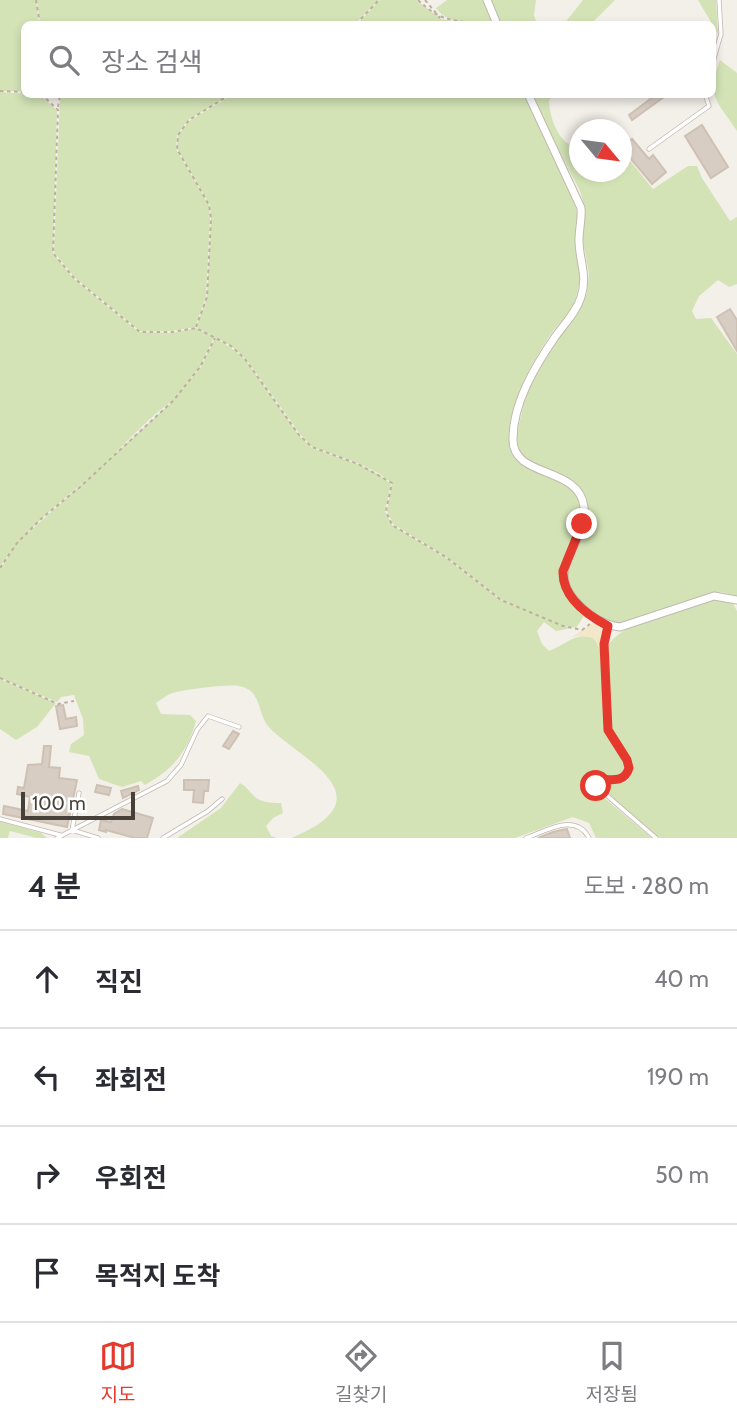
<!DOCTYPE html>
<html lang="ko">
<meta charset="utf-8">
<style>
:root{--surface:#fff;--page:#f7f7f7;--text:#2b2b33;--muted:#7c7c81;--line:#e1e1e2;--accent:#e6392d}
body{margin:0;font-family:Cabin,"Noto Sans KR",sans-serif;background:var(--page);color:var(--text)}
.compass{position:absolute;left:569px;top:119px;width:63px;height:63px;border-radius:50%;background:var(--surface);box-shadow:0 4px 10px #0003;rotate:119deg}
.scale{position:absolute;left:21px;bottom:18px;width:114px;box-sizing:border-box;padding-left:7px;border:4px solid #464038;border-top:0;font-size:19px;line-height:24px;white-space:nowrap;color:#464038;-webkit-text-stroke:5px #fff;paint-order:stroke}
.stop{position:absolute;width:21px;height:21px;margin:-16px;border:5px solid #e6392d;border-radius:50%;background:#fff}
.stop.end{background:#e6392d;border-color:#fff;box-shadow:0 2px 7px #0008}
.list{margin:0;padding:0;list-style:none}
h2{display:flex;justify-content:space-between;align-items:center;height:91px;margin:0;padding:0 28px;font-size:30px}
h2 small{font-size:23px;font-weight:400;color:var(--muted)}
.list li{display:grid;grid-template-columns:46px 1fr auto;gap:21px;align-items:center;box-sizing:border-box;height:98px;padding:0 28px;border-top:2px solid var(--line)}
.list b{display:block;font-size:26px;white-space:nowrap}
.list em{font-size:23px;font-style:normal;color:var(--muted)}
.icon{flex:none;width:38px;height:38px;fill:none;stroke:currentColor;stroke-width:2;stroke-linecap:round;stroke-linejoin:round}
.map{position:relative;flex:none;width:737px;height:838px;overflow:hidden}
.search{position:absolute;background:var(--surface);box-shadow:0 4px 10px #0003;left:21px;right:21px;top:21px;height:77px;display:flex;align-items:center;gap:18px;box-sizing:border-box;padding:0 24px;border-radius:10px;color:var(--muted);font-size:26px}
.sheet{height:483px;background:var(--surface)}
nav{display:flex;justify-content:space-around;align-items:center;box-sizing:border-box;height:98px;border-top:2px solid var(--line);background:var(--surface);font-size:19px;color:var(--muted)}
nav a{display:grid;justify-items:center;gap:4px}
nav .on{color:var(--accent)}
.map>svg:first-child{display:block}
</style>
<div class="map">
<svg width="737" height="838" viewBox="0 0 737 838">
<rect width="100%" height="100%" fill="#f3efe9"/>
<path fill="#d3e3b6" d="M0,0H36L39,24H24V91H0Z
M37,0H379L355,24H40Z
M380,0H416L441,19L470,24H357Z
M447,0H485L494,22L490,24C471,21 449,26 436,8Z
M489,0H536L534,15L537,24H499Z
M583,0H615L591,24H564Z
M698,0H716L718,34Z
M720,60L737,73V131C717,100 706,98 720,60Z
M0,92L40,95L57,110L53,253L74,279L139,332L172,333L196,328L214,337L200,367L174,399L201,367L215,338L230,347L245,359L299,435L312,448L358,464L378,474L391,484L385,511L392,525L446,558L501,600L571,628L556,631L544,622L537,631L542,644L549,651C566,645 576,630 595,639L600,650L608,737L626,766C616,790 589,761 590,786L652,838H596L589,823L573,817L515,838H292C301,833 312,829 320,823C372,786 288,751 268,726C257,712 262,690 239,686C228,684 179,690 170,694C165,696 161,700 156,703L161,714L190,715L196,721C187,753 173,769 145,785L141,781L122,787L99,779L89,756L69,752L71,744L84,735L83,719L74,695L61,697L57,702L0,678V569L17,543L174,400C152,414 127,442 107,461C69,497 29,523 0,567Z
M60,95H230L188,120L177,135L176,149L209,205L210,218L206,297L195,327L172,331H140L75,278L54,252Z
M232,95H527C539,122 551,150 563,178C567,189 574,200 577,212C584,235 584,290 570,310C565,318 558,324 553,331C533,360 509,402 509,438C508,485 578,466 581,511C581,519 577,528 574,536C559,572 551,587 584,616L576,628L563,625L502,600L446,557L393,524L387,511L392,483L378,473L358,463L312,447L300,434L246,359L231,346L196,327L207,297L211,218L210,205L177,149L178,135L189,121Z
M530,95H552L549,101C550,120 559,144 579,149L580,172H622V151L653,189L688,166H697L702,178L730,221L737,217V284L729,287L718,280L699,296L692,311L696,319L711,318L737,354V596L721,592L714,594L617,625C595,621 570,599 565,577L587,507C579,469 544,475 519,455L516,438L525,399L540,364L583,301L587,293L589,274L582,236L585,208L580,191Z
M713,598L732,602L737,611V838H660L602,790L601,786L603,782L622,783L628,780C638,762 619,751 613,736C607,723 608,665 607,647C623,620 684,608 713,598Z
M0,679L56,703L37,727L16,740L0,729Z
M240,783C247,787 248,790 253,795C260,803 271,803 281,803L283,813L273,818L266,826L271,836L276,838H177L221,808Z
M0,821L41,833L47,838H37L10,831L8,838H0Z"/>
<path fill="#f3e7c9" d="M596,621L606,627L600,650C596,635 586,635 572,637Z"/>
<path fill="#d7cdc3" stroke="#cec1b4" stroke-width="2" d="M657,94H668L632,120L629,115Z
M702,125L728,167L711,178L685,136Z
M632,139L649,159L653,155L666,172L652,184L622,148Z
M730,309L737,320V351L717,317Z
M63,705L66,719L76,717L77,726L60,729L56,706Z
M233,731L239,734L229,749L223,746Z
M44,746H51L49,767L60,768L59,778L77,780L67,827L3,814L4,806L28,811L30,797L17,794L18,787L24,788L28,765L42,764Z
M184,780H209L208,791H204L203,803L193,802L194,790H184Z
M97,785L111,788L109,795L95,792Z
M138,786L139,790L123,798L121,791Z
M122,809L153,818L147,838H135L106,830V832L99,830L101,820L111,822L114,814Z
M567,829L570,838H538L553,832Z"/>
<g fill="none" stroke-linecap="round" stroke-linejoin="round">
<defs>
<path id="lane" d="M712,65L721,34L719,0
M649,149L709,106L705,94
M608,626L604,644L608,730L627,760L629,768C624,784 611,779 598,779L596,786L656,838
M79,793L72,830L98,838
M0,819L60,835
M57,838L167,781L181,765L197,730L208,716L239,727
M163,838L208,811L222,799
M526,838C546,831 576,812 589,838"/>
<path id="street" d="M487,0L497,24
M528,94L581,208C582,219 579,229 579,240C579,261 588,275 581,297C576,313 564,324 555,337C535,366 513,403 513,439C512,479 579,465 584,507C588,546 541,567 579,605C591,617 603,625 620,627L714,596L737,600"/>
</defs>
<use href="#lane" stroke="#c1b9b0" stroke-width="5"/>
<use href="#street" stroke="#c1b9b0" stroke-width="9"/>
<path stroke="#beb09f" stroke-width="2" stroke-dasharray="3.5 3.5" stroke-linecap="butt" d="M36,0L40,24
M418,0C440,21 451,20 479,24
M425,0L440,18
M356,24L379,0
M0,91L24,92
M41,94L58,110L53,253L74,278L140,332H172L196,328L231,346L245,359L299,435L312,447L358,464L392,483L386,511L392,525L446,557L501,600L563,626L582,630L590,624
M58,107L60,94
M196,327L207,297L211,218L209,205L177,149L178,135L189,120L231,94
M0,568L17,543L42,518L80,487L174,400L200,367L215,338
M0,678L58,704L74,701"/>
<use href="#lane" stroke="#fff" stroke-width="3.5"/>
<use href="#street" stroke="#fff" stroke-width="7"/>
</g>
<g fill="none" stroke-linecap="round" stroke-linejoin="round">
<path stroke="#e6392d" stroke-width="9" d="M582,524L563,571C562,597 587,615 608,626L604,644L608,730L627,760L629,768C624,784 611,779 598,779L596,786"/>
</g>
</svg>
<svg class="compass" viewBox="-18 -18 36 36"><path d="M0-13l5 13h-10z" fill="#e53935"/><path d="M0 13l5-13h-10z" fill="#7c7c81"/></svg>
<div class="scale">100 m</div>
<div class="stop" style="left:596px;top:786px"></div>
<div class="stop end" style="left:582px;top:524px"></div>
<div class="search"><svg class="icon" aria-label="search" viewBox="0 0 24 24"><circle cx="10" cy="10" r="6"/><path d="M15 15l6 6"/></svg>장소 검색</div>
</div>
<section class="sheet">
<h2>4 분<small>도보 · 280 m</small></h2>
<ul class="list">
<li><svg class="icon" aria-label="ahead" viewBox="0 0 24 24"><path d="M12 20V5M6 11l6-6 6 6"/></svg><div><b>직진</b></div><em>40 m</em></li>
<li><svg class="icon" aria-label="left" viewBox="0 0 24 24"><path d="M17 20v-9H6M10 6l-5 5 5 5"/></svg><div><b>좌회전</b></div><em>190 m</em></li>
<li><svg class="icon" aria-label="right" viewBox="0 0 24 24"><path d="M7 20v-9h11M14 6l5 5-5 5"/></svg><div><b>우회전</b></div><em>50 m</em></li>
<li><svg class="icon" aria-label="arrive" viewBox="0 0 24 24"><path d="M6 21V4h12l-3 4 3 4H6"/></svg><div><b>목적지 도착</b></div></li>
</ul>
</section>
<nav>
<a class="on"><svg class="icon" aria-label="map" viewBox="0 0 24 24"><path d="M3 6l6-2 6 2 6-2v14l-6 2-6-2-6 2zM9 4v14M15 6v14"/></svg>지도</a>
<a><svg class="icon" aria-label="directions" viewBox="0 0 24 24"><path d="M12 3l9 9-9 9-9-9zM9 14v-3h6M13 9l2 2-2 2"/></svg>길찾기</a>
<a><svg class="icon" aria-label="saved" viewBox="0 0 24 24"><path d="M7 4h10v16l-5-4-5 4z"/></svg>저장됨</a>
</nav>
